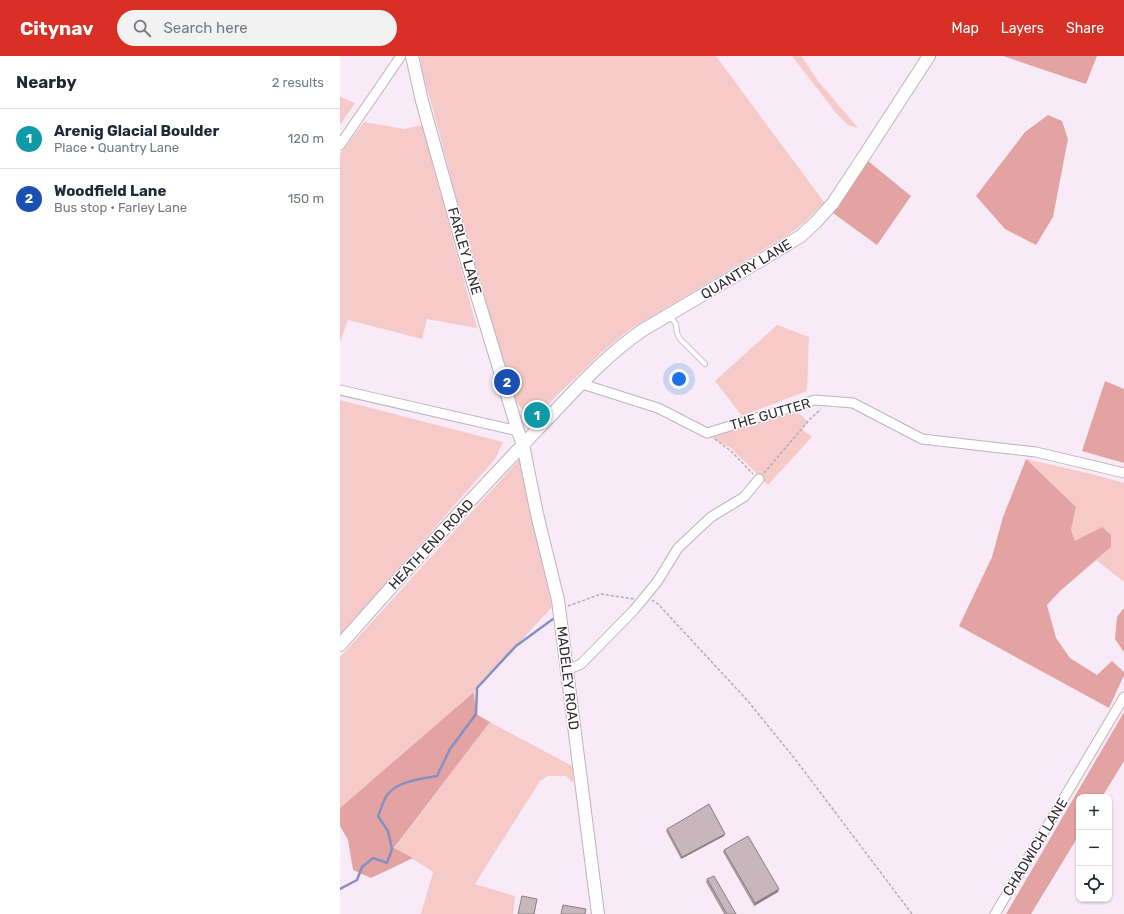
<!DOCTYPE html>
<meta charset="utf-8">
<style>
:root{--surface:#fff;--page:#f2f2f3;--text:#1f2937;--muted:#747a83;--line:#e0e1e3;--accent:#d93025}
body{margin:0;font-family:Rubik,sans-serif;background:var(--page);color:var(--text)}
.controls{position:absolute;right:12px;bottom:12px;display:grid;overflow:hidden;border-radius:8px;box-shadow:0 1px 3px #0004}
.controls button{width:36px;height:36px;display:grid;place-items:center;padding:0;border:0;border-bottom:1px solid var(--line);background:var(--surface);color:var(--text);font:20px sans-serif}
.you{position:absolute;left:339px;top:323px;width:14px;height:14px;margin:-10px;border:3px solid #fff;border-radius:50%;background:#1a73e8;box-shadow:0 0 0 6px #1a73e833}
.badge{display:grid;place-items:center;width:26px;height:26px;border-radius:50%;background:var(--accent);color:#fff;font-size:13px;font-weight:700}
.pin{position:absolute;translate:-50% -50%;border:2px solid #fff;box-shadow:0 1px 4px #0006}
.list{margin:0;padding:0;list-style:none}
h2{display:flex;justify-content:space-between;align-items:center;height:52px;margin:0;padding:0 16px;font-size:17px}
h2 small{font-size:13px;font-weight:400;color:var(--muted)}
.list li{display:grid;grid-template-columns:26px 1fr auto;gap:12px;align-items:center;box-sizing:border-box;height:60px;padding:0 16px;border-top:1px solid var(--line)}
.list b{display:block;font-size:15px;white-space:nowrap}
.list p{margin:0;font-size:13px;white-space:nowrap;color:var(--muted)}
.list em{font-size:13px;font-style:normal;color:var(--muted)}
.icon{flex:none;width:22px;height:22px;fill:none;stroke:currentColor;stroke-width:2;stroke-linecap:round;stroke-linejoin:round}
.map{position:relative;flex:none;width:784px;height:858px;overflow:hidden}
header{display:flex;align-items:center;gap:24px;box-sizing:border-box;height:56px;padding:0 20px;background:var(--accent);color:#fff}
header strong{font-size:19px}
nav{display:flex;gap:22px;margin-inline-start:auto;font-size:14px}
.search{width:280px;height:36px;background:var(--page);display:flex;align-items:center;gap:10px;box-sizing:border-box;padding:0 14px;border-radius:22px;color:var(--muted);font-size:15px}
main{display:flex}
aside{flex:1;background:var(--surface)}
.map>svg:first-child{display:block}
</style>
<header>
<strong>Citynav</strong>
<div class="search"><svg class="icon" aria-label="search" viewBox="0 0 24 24"><circle cx="10" cy="10" r="6"/><path d="M15 15l6 6"/></svg>Search here</div>
<nav><a>Map</a><a>Layers</a><a>Share</a></nav>
</header>
<main>
<aside>
<h2>Nearby<small>2 results</small></h2>
<ul class="list">
<li><span class="badge" style="background:#0f9aa8">1</span><div><b>Arenig Glacial Boulder</b><p>Place · Quantry Lane</p></div><em>120 m</em></li>
<li><span class="badge" style="background:#1a4fb4">2</span><div><b>Woodfield Lane</b><p>Bus stop · Farley Lane</p></div><em>150 m</em></li>
</ul>
</aside>
<div class="map">
<svg width="784" height="858" viewBox="0 0 784 858">
<rect width="100%" height="100%" fill="#f8ebf7"/>
<path fill="#f6cac9" d="M80,0H376L484,146L465,166L448,179L289,274L263,295L203,353C189,364 182,354 174,342L141,235L92,50L82,16Z
M452,0H460L462,1L478,25L518,72L508,69L496,57Z
M0,41L15,47L0,69Z
M24,66L64,73L82,69L137,272L87,263L82,283L8,264L0,286V98Z
M437,269L469,281L467,335L402,360L375,325Z
M0,344L163,386L155,403L0,579Z
M458,356L468,366L462,373L472,381L428,429L391,392L368,380Z
M180,403L212,551L134,636L0,752V601Z
M686,403L752,418L784,427V526L756,504L771,491L762,471L735,486L731,474L736,451Z
M150,666L234,711L233,727L226,720H208L200,725L135,828L175,840L173,858H81L93,816L73,803L54,793Z"/>
<path fill="#e2a3a2" d="M663,0H757L746,28Z
M708,59L722,65L728,83L713,161L696,189L665,173L636,140L685,76Z
M528,105L571,140L537,189L493,157Z
M765,325L784,333V407L742,395Z
M686,403L736,451L731,474L735,485L762,471L771,479V491L720,535L707,549L716,582L730,602L757,619L772,605L784,616V619L769,652L619,570L652,501L663,461Z
M784,552V596L775,583L777,561Z
M134,636L136,658L150,666L54,792L73,802L31,822L13,814L8,784L0,770V752Z
M784,656V705L762,741H739V779L691,858H666Z"/>
<g fill="none" stroke-linecap="round" stroke-linejoin="round">
<path stroke="#8690c2" stroke-width="2.5" d="M0,833L17,824L22,811L33,802L47,807L52,793L48,775L38,760C41,754 43,745 47,739C57,725 81,723 97,720L110,693L136,658L137,632L176,590L213,563"/>
<defs>
<path id="service" d="M330,260L336,268L337,277L340,283L365,308"/>
<path id="minor" d="M0,89L61,0
M242,328L318,352L367,377L475,344L513,347L582,383L696,396L784,417
M0,334L178,375
M227,614L241,608L294,554L317,526L338,492L371,461L404,441L419,423
M655,858L784,641"/>
<path id="tertiary" d="M72,0L82,45L129,213L178,375L183,389L197,458L218,544L258,858
M0,589C64,516 130,444 197,374C231,339 263,301 303,274L423,203L461,180L476,166L493,147L526,97L589,0"/>
</defs>
<use href="#service" stroke="#bfb3be" stroke-width="6"/>
<use href="#minor" stroke="#bfb3be" stroke-width="11"/>
<use href="#tertiary" stroke="#bfb3be" stroke-width="14"/>
<path stroke="#b5abb5" stroke-width="1.5" stroke-dasharray="3 2" stroke-linecap="butt" d="M375,383L391,395L413,418
M424,417L471,362L481,353
M312,544L318,548L407,644L455,703L572,858
M228,550L261,538L294,543"/>
<use href="#service" stroke="#fff" stroke-width="4.5"/>
<use href="#minor" stroke="#fff" stroke-width="9"/>
<use href="#tertiary" stroke="#fff" stroke-width="12"/>
</g>
<path fill="#ab9da2" d="M327,773L384,780L341,803L326,775Z
M384,794L438,836L414,850L383,796Z
M367,823L396,858H384L366,826Z"/>
<path fill="#8b7f84" d="M385,778L384,780L341,803L342,801Z
M439,833L438,836L414,850L415,847Z"/>
<path fill="#c7b6bc" stroke="#8b7f84" d="M369,748L385,778L342,801L327,773L346,762Z
M408,780L439,833L415,847L384,794Z
M374,820L396,858H387L367,823Z
M182,840L197,843L194,858H178Z
M223,849L246,853L245,858H221Z"/>
<g text-anchor="middle" stroke-width="3" stroke-linejoin="round" paint-order="stroke">
<g font-size="14" fill="#312c31" stroke="#fff">
<text transform="translate(125 195) rotate(74)" y="5">FARLEY LANE</text>
<text transform="translate(406 213) rotate(-31)" y="5">QUANTRY LANE</text>
<text transform="translate(430 358) rotate(-16)" y="5">THE GUTTER</text>
<text transform="translate(91 488) rotate(-47)" y="5">HEATH END ROAD</text>
<text transform="translate(228 622) rotate(83)" y="5">MADELEY ROAD</text>
<text transform="translate(695 791) rotate(-59)" y="5">CHADWICH LANE</text>
</g>
</g>
</svg>
<div class="controls">
<button>+</button>
<button>−</button>
<button><svg class="icon" aria-label="locate" viewBox="0 0 24 24"><circle cx="12" cy="12" r="6"/><path d="M12 2v4M12 18v4M2 12h4M18 12h4"/></svg></button>
</div>
<div class="you"></div>
<div class="pin badge" style="left:197px;top:359px;background:#0f9aa8">1</div>
<div class="pin badge" style="left:167px;top:326px;background:#1a4fb4">2</div>
</div>
</main>
